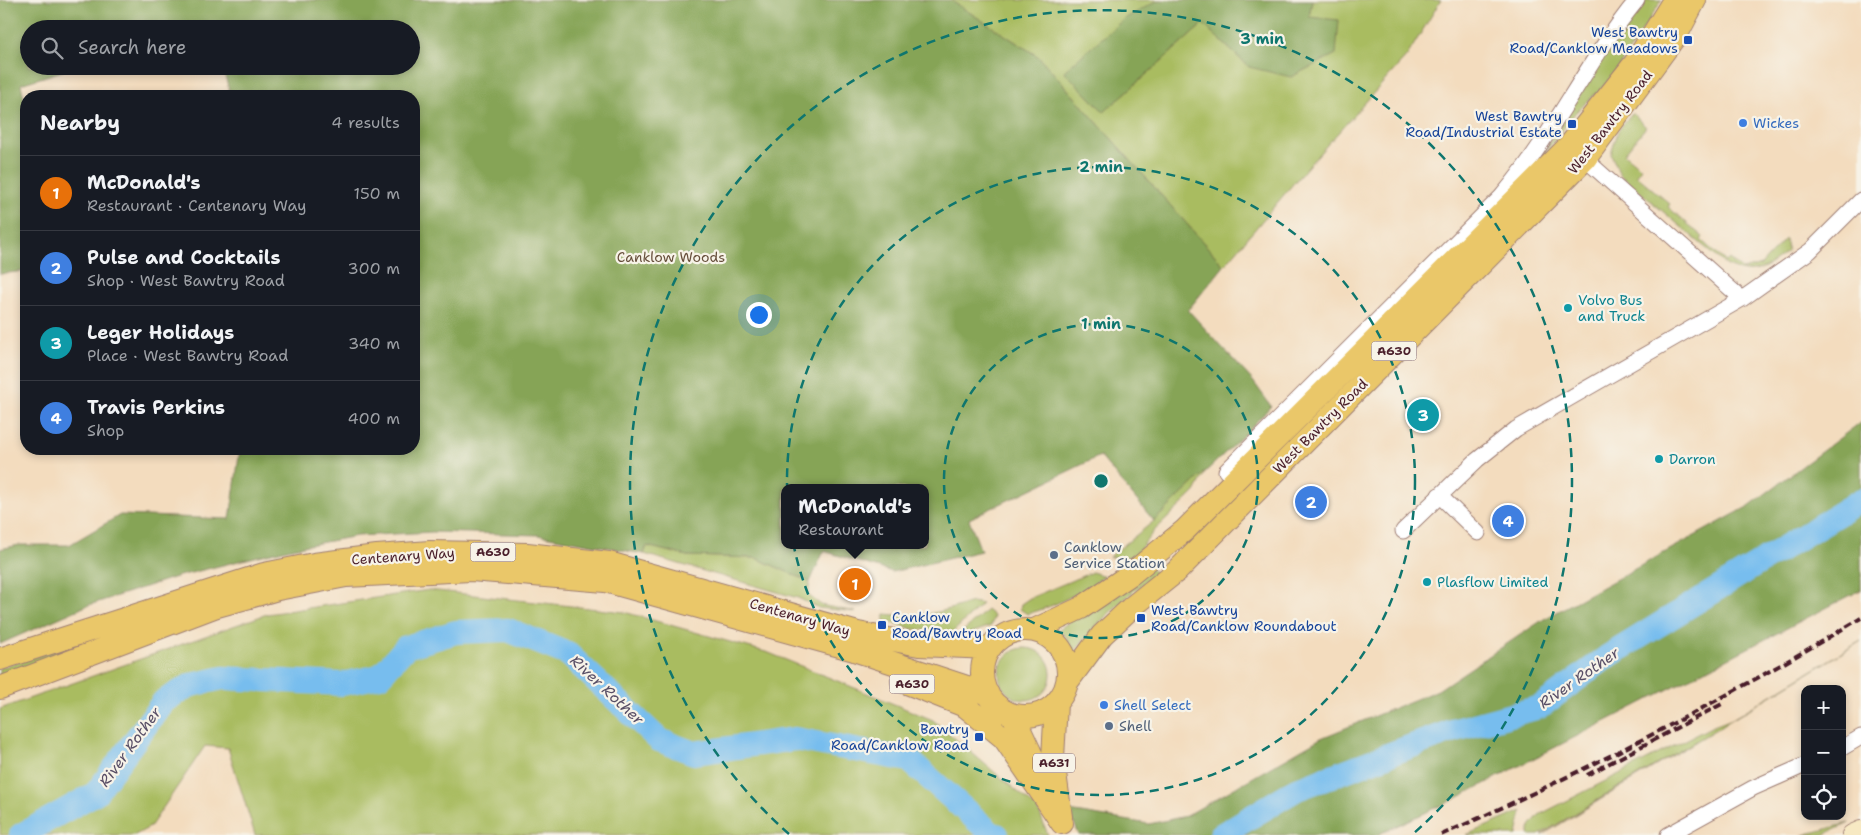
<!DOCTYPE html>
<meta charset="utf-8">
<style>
:root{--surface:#171b24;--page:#242831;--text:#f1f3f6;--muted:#9ea1a6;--line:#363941;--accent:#d1495b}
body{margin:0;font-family:"Shantell Sans",sans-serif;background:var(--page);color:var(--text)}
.controls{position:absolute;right:15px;bottom:15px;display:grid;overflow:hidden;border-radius:10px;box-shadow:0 2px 8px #0003}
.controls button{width:45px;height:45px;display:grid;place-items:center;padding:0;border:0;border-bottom:1px solid var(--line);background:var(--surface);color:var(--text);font:25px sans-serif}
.you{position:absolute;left:758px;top:314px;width:18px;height:18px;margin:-12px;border:4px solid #fff;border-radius:50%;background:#1a73e8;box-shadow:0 0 0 8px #1a73e833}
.badge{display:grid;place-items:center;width:32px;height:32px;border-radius:50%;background:var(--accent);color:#fff;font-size:16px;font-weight:700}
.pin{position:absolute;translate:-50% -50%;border:2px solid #fff;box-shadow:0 1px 5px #0006}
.popup{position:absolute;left:781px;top:484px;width:148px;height:65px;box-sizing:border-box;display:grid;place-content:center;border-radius:10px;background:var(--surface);filter:drop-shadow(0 1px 4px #0005);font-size:16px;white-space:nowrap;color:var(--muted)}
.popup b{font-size:19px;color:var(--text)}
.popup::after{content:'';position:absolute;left:50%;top:100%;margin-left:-10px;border:10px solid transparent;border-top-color:var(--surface)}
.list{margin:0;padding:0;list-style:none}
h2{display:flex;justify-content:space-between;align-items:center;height:65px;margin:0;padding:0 20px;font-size:21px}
h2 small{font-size:16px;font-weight:400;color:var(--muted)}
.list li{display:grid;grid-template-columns:32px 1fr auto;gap:15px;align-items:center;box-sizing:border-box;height:75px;padding:0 20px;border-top:1px solid var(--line)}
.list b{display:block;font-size:19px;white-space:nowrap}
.list p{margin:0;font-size:16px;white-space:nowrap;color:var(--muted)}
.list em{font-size:16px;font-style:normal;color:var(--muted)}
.icon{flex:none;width:28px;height:28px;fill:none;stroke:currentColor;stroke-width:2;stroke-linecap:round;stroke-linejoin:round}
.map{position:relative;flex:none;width:1861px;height:835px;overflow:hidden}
.search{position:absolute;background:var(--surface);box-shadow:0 2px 8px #0003;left:20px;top:20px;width:400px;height:55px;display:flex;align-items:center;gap:12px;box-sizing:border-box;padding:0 18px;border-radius:28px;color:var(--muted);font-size:19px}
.panel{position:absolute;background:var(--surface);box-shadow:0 2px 8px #0003;left:20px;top:90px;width:400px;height:365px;border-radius:20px}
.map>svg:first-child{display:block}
</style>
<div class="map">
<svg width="1861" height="835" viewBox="0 0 1861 835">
<rect width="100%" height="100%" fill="#f7f3e8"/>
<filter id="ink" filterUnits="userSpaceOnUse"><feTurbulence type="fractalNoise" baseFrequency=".02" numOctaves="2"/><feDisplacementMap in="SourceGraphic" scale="10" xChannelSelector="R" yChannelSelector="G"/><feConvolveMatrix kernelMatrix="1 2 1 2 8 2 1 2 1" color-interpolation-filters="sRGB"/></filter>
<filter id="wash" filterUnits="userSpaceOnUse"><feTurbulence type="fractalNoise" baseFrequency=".0096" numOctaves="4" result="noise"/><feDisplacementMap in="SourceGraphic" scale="20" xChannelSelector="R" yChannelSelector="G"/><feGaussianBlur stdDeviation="1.12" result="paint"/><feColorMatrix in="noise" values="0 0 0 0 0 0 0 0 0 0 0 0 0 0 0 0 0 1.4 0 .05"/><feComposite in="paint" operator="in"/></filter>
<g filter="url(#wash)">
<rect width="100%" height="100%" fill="#f3dcbe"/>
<path fill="#a9bc60" stroke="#7a6e46" d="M950,0H1161L1065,71L1104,112L1203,24L1249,67L1309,17L1312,0H1441L1407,56L1309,165L1224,266L1039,57Z
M1644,0H1662L1619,66L1605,85L1575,113L1536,165C1569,108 1604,52 1644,0Z
M1632,113L1646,127L1624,154L1641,168L1636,175L1670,204L1668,207L1703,237L1701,240L1726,262L1729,259L1743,270L1761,265L1785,239L1788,251C1765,268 1755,279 1726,265L1620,175L1611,154L1618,131Z
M1206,471L1195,492L1154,531L1136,554L1131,557H1109L1154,521Z
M647,546L687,556L756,558L810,582L808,595L821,605L856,612L819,608L798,598L644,554Z
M1149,566L1155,573C1126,598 1097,621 1074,652L1066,637L1058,630Z
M1092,572L1105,576C1080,593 1056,606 1027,614L1020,609L1021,604L1030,598Z
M429,590L624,612L769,653L933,720L1038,809L1048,835H255L228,748L205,746L150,827L135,835H0V709L267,614Z
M972,602L982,604L953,632L912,629L884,620L885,614C919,618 940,613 972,602Z
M987,610L994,616L991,626L968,634H960Z
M108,633L109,637L0,677V668Z
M1861,641L1542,835L1696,741L1539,835H1529L1530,826L1539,815L1711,727L1732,719Z
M999 674a26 26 0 1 1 52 0a26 26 0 1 1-52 0Z
M1522,811L1517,835H1466Z
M1849,823L1823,835H1804L1807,834Z"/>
<path fill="#86a456" stroke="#686240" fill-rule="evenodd" d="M0,0H950L1039,57L1224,266L1188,310L1253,381L1271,406L1247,432L1154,521L1100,456L969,519L981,551L892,572L824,551L810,582L756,558L687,556L647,546L644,554L538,535L433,532L357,536L287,549L179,576L86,606L0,644V549L19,545H69L120,515L230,519L240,449H414V96H231L222,66H411V29H211L210,26L202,29H29V66H78L21,84L26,107V271L0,274ZM785,488H925V545H785Z
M1159,0H1312L1309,17L1339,20L1336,54L1291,77L1249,67L1203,24L1104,112L1064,71L1124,19Z
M1861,422V590L1453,800L1377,835H1079L1069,811L1149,824L1186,816L1321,738L1438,690L1544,619L1749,506Z"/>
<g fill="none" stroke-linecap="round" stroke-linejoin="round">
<path stroke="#77bdee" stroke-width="24" d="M21,835L96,793L164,701L191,685L223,678L342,684L380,676L406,647L456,632L508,630L568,654L659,740L694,753L795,739L909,760L992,834L997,835
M1221,835L1297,789L1452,731L1540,707L1607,657L1861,500"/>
</g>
</g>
<g filter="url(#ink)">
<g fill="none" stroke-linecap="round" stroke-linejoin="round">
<defs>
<path id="minor" d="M1585,159L1742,299
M1226,471L1501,197C1553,136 1586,62 1637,0
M1439,495L1478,533
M1403,531L1477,460L1516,429L1742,299L1810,251L1861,200
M1842,748L1861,737
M1668,835L1753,788L1805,765"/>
<path id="secondary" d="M1852,835L1861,831"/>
<path id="primary" d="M1034,630L1081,608L1131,574L1185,530L1569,146L1635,63L1674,0
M982 673a43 43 0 1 1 86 0a43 43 0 1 1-86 0Z
M0,659L264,574L314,564L377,556L430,552L527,554L609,563L858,633L919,645L990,648
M902,681L965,706L1004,738L1062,823
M1068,681L1102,635L1132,607L1177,571L1585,159L1677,34L1695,0
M0,688L214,607L278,589L346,576L471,570L605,581L854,650L988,694
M1056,703L1053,758L1061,817
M1013,715L1039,771"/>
</defs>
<use href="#minor" stroke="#9e7e74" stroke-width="17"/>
<use href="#secondary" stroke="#9e7e74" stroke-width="22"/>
<use href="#primary" stroke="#9e7e74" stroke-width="24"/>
<use href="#minor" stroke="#fff" stroke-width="15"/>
<use href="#secondary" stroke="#f7e9c3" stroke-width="20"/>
<use href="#primary" stroke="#eac769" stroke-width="22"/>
<path stroke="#4a1f2b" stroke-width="4" stroke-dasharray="8 4" stroke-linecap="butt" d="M1587,775L1722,704
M1441,835C1585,772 1726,699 1861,618"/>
</g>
</g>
<g fill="none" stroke="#0f766e" stroke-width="2.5" stroke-dasharray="9 6">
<circle cx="1101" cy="481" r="157"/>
<circle cx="1101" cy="481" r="314"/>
<path d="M789 834A471 471 0 1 1 1413 834"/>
</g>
<g fill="#1a4fb4" stroke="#f7f3e8" stroke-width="2">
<rect x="1683" y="35" width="10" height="10" rx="2.5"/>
<rect x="1567" y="119" width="10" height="10" rx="2.5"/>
<rect x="1136" y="613" width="10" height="10" rx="2.5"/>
<rect x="877" y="620" width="10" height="10" rx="2.5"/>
<rect x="974" y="732" width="10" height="10" rx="2.5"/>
</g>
<g fill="#3f7fe0" stroke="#f7f3e8" stroke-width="2">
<circle cx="1743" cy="123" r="5"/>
<circle cx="1104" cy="705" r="5"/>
</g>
<g fill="#0f9aa8" stroke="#f7f3e8" stroke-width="2">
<circle cx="1568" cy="308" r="5"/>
<circle cx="1659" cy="459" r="5"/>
<circle cx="1427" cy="582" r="5"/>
</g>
<g fill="#5c6f8a" stroke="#f7f3e8" stroke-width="2">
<circle cx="1054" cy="555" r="5"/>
<circle cx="1109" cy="726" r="5"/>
</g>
<g text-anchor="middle" stroke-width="4.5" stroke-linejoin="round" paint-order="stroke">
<g fill="#f7f3e8" stroke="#7e5f64" stroke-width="1">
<rect x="1371.5" y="341.5" width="45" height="19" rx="4"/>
<rect x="470.5" y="542.5" width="45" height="19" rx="4"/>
<rect x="889.5" y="674.5" width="45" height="19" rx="4"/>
<rect x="1033" y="753.5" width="42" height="19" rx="4"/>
</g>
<g font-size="12" font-weight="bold" fill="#4a1f2b">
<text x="1394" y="355">A630</text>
<text x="493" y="556">A630</text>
<text x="912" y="688">A630</text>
<text x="1054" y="767">A631</text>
</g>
<g font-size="14" fill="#164399" stroke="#f7f3e8" text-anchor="end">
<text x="1678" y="37">West Bawtry<tspan x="1678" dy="16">Road/Canklow Meadows</tspan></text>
<text x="1562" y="121">West Bawtry<tspan x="1562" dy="16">Road/Industrial Estate</tspan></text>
<text x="1151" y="615" text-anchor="start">West Bawtry<tspan x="1151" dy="16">Road/Canklow Roundabout</tspan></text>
<text x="892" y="622" text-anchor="start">Canklow<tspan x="892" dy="16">Road/Bawtry Road</tspan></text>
<text x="969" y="734">Bawtry<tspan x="969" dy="16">Road/Canklow Road</tspan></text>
</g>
<g font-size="14" fill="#4a1f2b" stroke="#f7f3e8">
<text transform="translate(1610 122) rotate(-52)" y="5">West Bawtry Road</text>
<text transform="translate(1320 426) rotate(-45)" y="5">West Bawtry Road</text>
<text transform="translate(403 556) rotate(-4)" y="5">Centenary Way</text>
<text transform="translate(800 617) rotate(16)" y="5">Centenary Way</text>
</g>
<g font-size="14" fill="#366cbe" stroke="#f7f3e8" text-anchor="start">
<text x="1753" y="128">Wickes</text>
<text x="1114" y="710">Shell Select</text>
</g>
<g font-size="14" fill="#664e3b" stroke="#f7f3e8">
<text x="671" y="262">Canklow Woods</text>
</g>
<g font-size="14" fill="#0d838f" stroke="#f7f3e8" text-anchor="start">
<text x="1578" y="305">Volvo Bus<tspan x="1578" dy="16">and Truck</tspan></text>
<text x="1669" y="464">Darron</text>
<text x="1437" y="587">Plasflow Limited</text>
</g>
<g font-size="14" fill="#4e5e75" stroke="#f7f3e8" text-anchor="start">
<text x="1064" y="552">Canklow<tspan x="1064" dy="16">Service Station</tspan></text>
<text x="1119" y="731">Shell</text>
</g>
<g font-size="15" font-style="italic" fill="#584e66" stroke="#f7f3e8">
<text transform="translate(1579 678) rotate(-35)" y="5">River Rother</text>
<text transform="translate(607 690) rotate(43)" y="5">River Rother</text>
<text transform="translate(130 747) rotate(-54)" y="5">River Rother</text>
</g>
</g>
<circle cx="1101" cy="481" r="8" fill="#0f766e" stroke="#f7f3e8" stroke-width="2.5"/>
<g font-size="15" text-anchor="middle" font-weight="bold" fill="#0f766e" stroke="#f7f3e8" stroke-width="4.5" stroke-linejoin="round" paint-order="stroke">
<text x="1262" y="44">3 min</text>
<text x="1101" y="172">2 min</text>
<text x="1101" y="329">1 min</text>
</g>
</svg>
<div class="controls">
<button>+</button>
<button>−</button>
<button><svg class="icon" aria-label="locate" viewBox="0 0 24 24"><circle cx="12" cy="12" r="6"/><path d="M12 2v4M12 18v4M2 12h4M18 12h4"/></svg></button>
</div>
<div class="you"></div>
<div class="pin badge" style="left:855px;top:584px;background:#e8710a">1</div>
<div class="popup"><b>McDonald's</b>Restaurant</div>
<div class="pin badge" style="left:1311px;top:502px;background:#3f7fe0">2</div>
<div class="pin badge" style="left:1423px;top:415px;background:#0f9aa8">3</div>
<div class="pin badge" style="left:1508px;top:521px;background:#3f7fe0">4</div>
<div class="search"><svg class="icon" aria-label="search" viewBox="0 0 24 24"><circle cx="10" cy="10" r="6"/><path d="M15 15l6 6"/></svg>Search here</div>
<section class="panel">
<h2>Nearby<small>4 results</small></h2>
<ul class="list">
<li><span class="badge" style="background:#e8710a">1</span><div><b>McDonald's</b><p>Restaurant · Centenary Way</p></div><em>150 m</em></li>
<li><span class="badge" style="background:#3f7fe0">2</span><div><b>Pulse and Cocktails</b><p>Shop · West Bawtry Road</p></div><em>300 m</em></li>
<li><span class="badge" style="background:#0f9aa8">3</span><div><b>Leger Holidays</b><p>Place · West Bawtry Road</p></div><em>340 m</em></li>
<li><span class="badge" style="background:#3f7fe0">4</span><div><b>Travis Perkins</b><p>Shop</p></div><em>400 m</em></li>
</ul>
</section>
</div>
